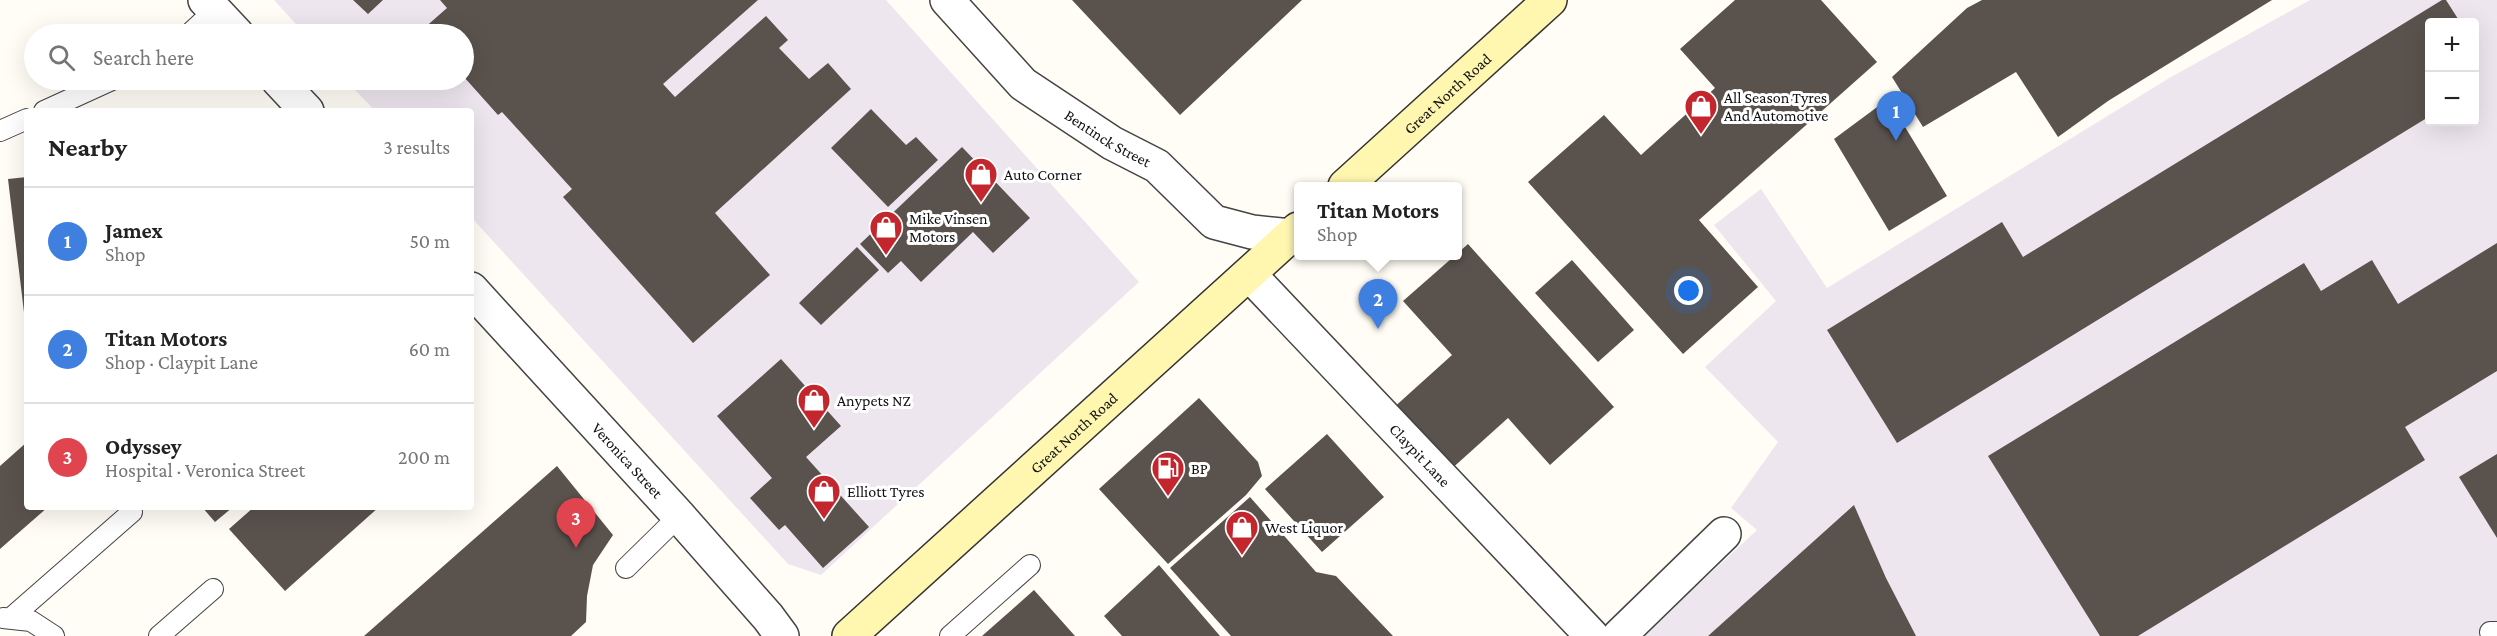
<!DOCTYPE html>
<meta charset="utf-8">
<style>
:root{--surface:#fff;--page:#f6f6f6;--text:#222;--muted:#767676;--line:#e0e0e0;--accent:#111827}
body{margin:0;font-family:"Crimson Pro",serif;background:var(--page);color:var(--text)}
.controls{position:absolute;right:18px;top:18px;display:grid;overflow:hidden;border-radius:6px;box-shadow:0 6px 24px #0002}
.controls button{width:54px;height:54px;display:grid;place-items:center;padding:0;border:0;border-bottom:2px solid var(--line);background:var(--surface);color:var(--text);font:30px sans-serif}
.you{position:absolute;left:1689px;top:291px;width:21px;height:21px;margin:-15px;border:4px solid #fff;border-radius:50%;background:#1a73e8;box-shadow:0 0 0 9px #1a73e833}
.badge{display:grid;place-items:center;width:39px;height:39px;border-radius:50%;background:var(--accent);color:#fff;font-size:20px;font-weight:700}
.pin{position:absolute;translate:-50% -50px;filter:drop-shadow(0 2px 3px #0008)}
.pin::after{content:'';position:absolute;top:32px;width:21px;height:18px;background:inherit;clip-path:polygon(0 0,100% 0,50% 100%)}
.popup{position:absolute;left:1294px;top:182px;width:168px;height:78px;box-sizing:border-box;display:grid;place-content:center;border-radius:6px;background:var(--surface);filter:drop-shadow(0 2px 4px #0005);font-size:20px;white-space:nowrap;color:var(--muted)}
.popup b{font-size:22px;color:var(--text)}
.popup::after{content:'';position:absolute;left:50%;top:100%;margin-left:-12px;border:12px solid transparent;border-top-color:var(--surface)}
.list{margin:0;padding:0;list-style:none}
h2{display:flex;justify-content:space-between;align-items:center;height:78px;margin:0;padding:0 24px;font-size:26px}
h2 small{font-size:20px;font-weight:400;color:var(--muted)}
.list li{display:grid;grid-template-columns:39px 1fr auto;gap:18px;align-items:center;box-sizing:border-box;height:108px;padding:0 24px;border-top:2px solid var(--line)}
.list b{display:block;font-size:22px;white-space:nowrap}
.list p{margin:0;font-size:20px;white-space:nowrap;color:var(--muted)}
.list em{font-size:20px;font-style:normal;color:var(--muted)}
.icon{flex:none;width:33px;height:33px;fill:none;stroke:currentColor;stroke-width:2;stroke-linecap:round;stroke-linejoin:round}
.map{position:relative;flex:none;width:2497px;height:636px;overflow:hidden}
.search{position:absolute;background:var(--surface);box-shadow:0 6px 24px #0002;left:24px;top:24px;width:450px;height:66px;display:flex;align-items:center;gap:15px;box-sizing:border-box;padding:0 21px;border-radius:33px;color:var(--muted);font-size:22px}
.panel{position:absolute;background:var(--surface);box-shadow:0 6px 24px #0002;left:24px;top:108px;width:450px;height:402px;border-radius:6px}
.map>svg:first-child{display:block}
</style>
<div class="map">
<svg width="2497" height="636" viewBox="0 0 2497 636">
<rect width="100%" height="100%" fill="#fffdf5"/>
<path fill="#eee6ef" fill-rule="evenodd" d="M274,0H886L1139,282L821,575L788,564L471,217V111H375L346,80H464V34H305Z
M2310,0H2497V636H1643L1757,530L1731,508L1778,442L1705,367L1776,301L1714,225L1761,189L1827,288L2171,77ZM2430,22H2474V122H2430Z"/>
<path fill="#5a524d" d="M353,0H383L368,14Z
M440,0H758L663,84L675,97L766,16L788,40L779,48L809,79L828,63L851,89L715,213L770,275L693,343L563,197L572,189L502,112L498,115L464,77V34H426L422,30L447,8Z
M1072,0H1302L1180,115Z
M1735,0H1821L1877,62L1699,220L1758,287L1683,354L1528,182L1604,115L1641,155L1715,88L1680,49Z
M1982,0H2272L2108,101L2058,137L2016,72L1923,127L1892,77L1967,8Z
M2442,0H2446L2460,22H2430V116L1897,443L1827,330L2002,222L2023,257Z
M1888,99L1947,196L1889,231L1834,139Z
M871,109L906,145L916,137L938,160L888,207L831,148Z
M962,147L1030,218L993,253L973,232L921,282L901,261L888,273L860,244Z
M27,177V329H26L8,179Z
M2497,243V371L2405,427L2425,460L2138,636H2100L1988,456L2304,263L2321,291L2372,260L2398,304Z
M1468,244L1614,407L1550,465L1508,418L1448,472L1391,410L1452,355L1403,301Z
M857,247L879,270L821,325L799,303Z
M1572,260L1634,330L1598,362L1535,293Z
M781,359L841,426L806,457L869,527L823,568L785,525L779,530L750,498L772,478L717,416Z
M1199,398L1258,462L1262,476L1246,495L1168,564L1099,489Z
M1327,434L1384,497L1322,552L1265,489Z
M27,442V507H48L0,549V466Z
M2497,454V538L2459,477Z
M557,466L613,535L593,565L587,596L586,622L571,636H364Z
M1250,497L1316,572L1336,576L1393,636H1231L1170,568Z
M1854,505L1886,578L1916,636H1708Z
M202,507H233L215,522Z
M254,507H379L285,591L229,529Z
M1159,565L1220,636H1122L1104,616Z
M1034,590L1075,636H982Z"/>
<g fill="none" stroke-linecap="round" stroke-linejoin="round">
<defs>
<path id="service" d="M189,34L215,10
M44,111L112,80
M0,131L27,119
M626,568L679,516
M12,617L132,512
M3,618L31,621L54,636
M2490,632H2497
M159,636L213,589
M950,636L1030,565"/>
<g id="minor">
<path d="M205,0L237,34"/>
<path id="s1" d="M947,0L1023,84L1112,143L1157,166L1214,222L1252,232L1291,236"/>
<path d="M278,80L307,111"/>
<path id="s2" d="M1249,274L1592,636"/>
<path id="s3" d="M471,289L679,516L768,617L782,636"/>
<path d="M1619,636L1724,534"/>
</g>
<g id="secondary">
<path id="s4" d="M1345,186L1550,0"/>
<path id="s5" d="M849,636L1298,229"/>
</g>
</defs>
<use href="#service" stroke="#444" stroke-width="22"/>
<use href="#minor" stroke="#444" stroke-width="36"/>
<use href="#secondary" stroke="#333" stroke-width="36"/>
<use href="#service" stroke="#fff" stroke-width="20"/>
<use href="#minor" stroke="#fff" stroke-width="33"/>
<use href="#secondary" stroke="#fff6b0" stroke-width="33"/>
</g>
<defs>
<symbol id="shop-pin" viewBox="-11 -11 22 30"><path d="M0 17L-7.5 6A9.5 9.5 0 1 1 7.5 6Z" fill="#c4262e" stroke="#fff"/><path d="M-5-2.5h2.3a2.7 3.5 0 0 1 5.4 0H5L5.5 6h-11ZM-1.5-2.5h3a1.5 2.3 0 0 0-3 0Z" fill="#fff"/></symbol>
<symbol id="fuel-pin" viewBox="-11 -11 22 30"><path d="M0 17L-7.5 6A9.5 9.5 0 1 1 7.5 6Z" fill="#c4262e" stroke="#fff"/><path d="M-5.5-6h7V0h2V4h1.3V-2.5L3-4.5l.8-.8L6-3V5H2.5V1h-1V6h-7ZM-4.2-4.7v3.2H.2V-4.7Z" fill="#fff"/></symbol>
</defs>
<g fill-rule="evenodd">
<use href="#shop-pin" x="1682" y="87" width="38" height="52"/>
<use href="#shop-pin" x="962" y="155" width="38" height="52"/>
<use href="#shop-pin" x="867" y="208" width="38" height="52"/>
<use href="#shop-pin" x="795" y="381" width="38" height="52"/>
<use href="#fuel-pin" x="1149" y="449" width="38" height="52"/>
<use href="#shop-pin" x="805" y="472" width="38" height="52"/>
<use href="#shop-pin" x="1223" y="508" width="38" height="52"/>
</g>
<g text-anchor="middle" stroke-width="6" stroke-linejoin="round" paint-order="stroke">
<g font-size="16" fill="#111" stroke="#fff">
<text dy="6" stroke="none"><textPath href="#s4" startOffset="138">Great North Road</textPath></text>
<text dy="6" stroke="none"><textPath href="#s1" startOffset="214">Bentinck Street</textPath></text>
<text dy="6" stroke="none"><textPath href="#s5" startOffset="303">Great North Road</textPath></text>
<text dy="6" stroke="none"><textPath href="#s2" startOffset="249">Claypit Lane</textPath></text>
<text dy="6" stroke="none"><textPath href="#s3" startOffset="232">Veronica Street</textPath></text>
</g>
<g font-size="16" fill="#111" stroke="#fff" text-anchor="start">
<text x="1724" y="103">All Season Tyres<tspan x="1724" dy="18">And Automotive</tspan></text>
<text x="1004" y="180">Auto Corner</text>
<text x="909" y="224">Mike Vinsen<tspan x="909" dy="18">Motors</tspan></text>
<text x="837" y="406">Anypets NZ</text>
<text x="1191" y="474">BP</text>
<text x="847" y="497">Elliott Tyres</text>
<text x="1265" y="533">West Liquor</text>
</g>
</g>
</svg>
<div class="controls">
<button>+</button>
<button>−</button>
</div>
<div class="you"></div>
<div class="pin badge" style="left:1896px;top:141px;background:#3f7fe0">1</div>
<div class="pin badge" style="left:1378px;top:329px;background:#3f7fe0">2</div>
<div class="popup"><b>Titan Motors</b>Shop</div>
<div class="pin badge" style="left:576px;top:548px;background:#e0444e">3</div>
<div class="search"><svg class="icon" aria-label="search" viewBox="0 0 24 24"><circle cx="10" cy="10" r="6"/><path d="M15 15l6 6"/></svg>Search here</div>
<section class="panel">
<h2>Nearby<small>3 results</small></h2>
<ul class="list">
<li><span class="badge" style="background:#3f7fe0">1</span><div><b>Jamex</b><p>Shop</p></div><em>50 m</em></li>
<li><span class="badge" style="background:#3f7fe0">2</span><div><b>Titan Motors</b><p>Shop · Claypit Lane</p></div><em>60 m</em></li>
<li><span class="badge" style="background:#e0444e">3</span><div><b>Odyssey</b><p>Hospital · Veronica Street</p></div><em>200 m</em></li>
</ul>
</section>
</div>
